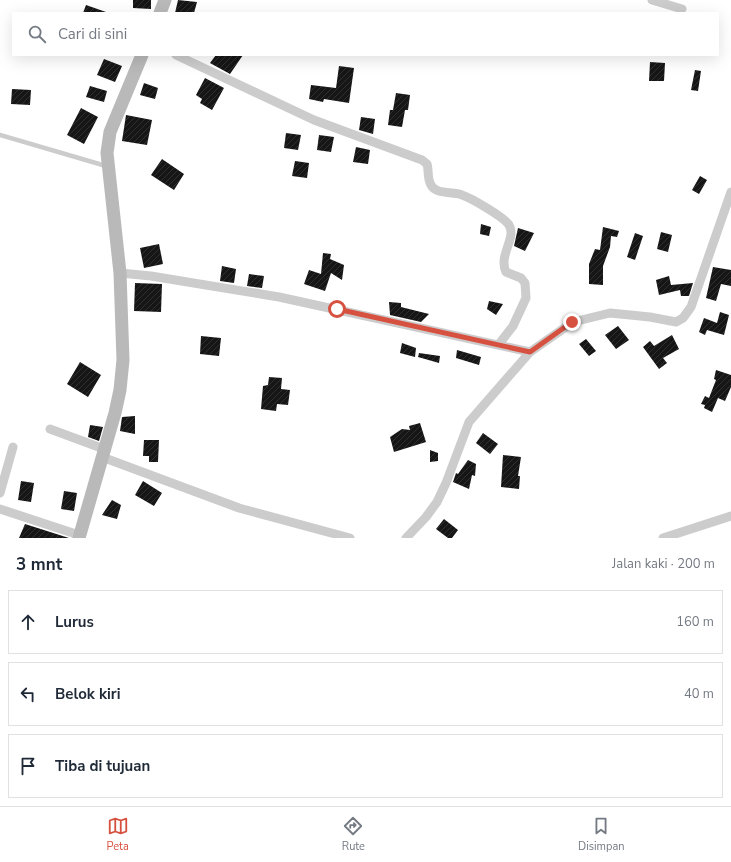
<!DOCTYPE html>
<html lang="id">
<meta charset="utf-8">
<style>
:root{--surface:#fff;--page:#f2f2f3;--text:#1f2937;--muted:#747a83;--line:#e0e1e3;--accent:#d65140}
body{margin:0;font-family:"Nunito Sans",sans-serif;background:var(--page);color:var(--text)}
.stop{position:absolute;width:12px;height:12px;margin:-9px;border:3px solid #d65140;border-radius:50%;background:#fff}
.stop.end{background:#d65140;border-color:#fff;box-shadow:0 1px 4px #0008}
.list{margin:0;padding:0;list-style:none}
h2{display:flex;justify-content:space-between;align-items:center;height:52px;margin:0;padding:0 16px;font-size:17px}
h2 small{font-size:13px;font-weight:400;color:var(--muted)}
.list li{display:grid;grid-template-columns:26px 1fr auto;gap:12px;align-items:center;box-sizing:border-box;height:64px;margin:0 8px 8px;padding:0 8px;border:1px solid var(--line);border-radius:0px}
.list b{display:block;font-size:15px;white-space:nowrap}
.list em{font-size:13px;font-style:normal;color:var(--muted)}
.icon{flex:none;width:22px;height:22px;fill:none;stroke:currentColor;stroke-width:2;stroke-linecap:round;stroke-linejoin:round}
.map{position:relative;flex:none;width:731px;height:538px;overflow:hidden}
.search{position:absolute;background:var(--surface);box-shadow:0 4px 16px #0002;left:12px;right:12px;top:12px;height:44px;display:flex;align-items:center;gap:10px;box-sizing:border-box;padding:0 14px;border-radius:0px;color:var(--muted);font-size:15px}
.sheet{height:268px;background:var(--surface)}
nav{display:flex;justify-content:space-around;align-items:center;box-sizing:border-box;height:56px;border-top:1px solid var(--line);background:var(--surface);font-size:11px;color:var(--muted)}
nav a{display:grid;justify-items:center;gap:2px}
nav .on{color:var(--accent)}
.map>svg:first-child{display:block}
</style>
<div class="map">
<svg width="731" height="538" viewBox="0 0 731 538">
<defs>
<pattern id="building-hatch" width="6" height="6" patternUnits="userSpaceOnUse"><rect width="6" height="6" fill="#161616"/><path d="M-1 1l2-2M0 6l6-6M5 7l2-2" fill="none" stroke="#303030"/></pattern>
</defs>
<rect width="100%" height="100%" fill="#fff"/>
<path fill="url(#building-hatch)" d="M133,0H151V9L133,8Z
M178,0L197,2L194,13H175Z
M86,5L106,12V13H83Z
M216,55H243L230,74L210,63Z
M104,59L122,66L115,82L97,75Z
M650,62L665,63L664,81H649Z
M339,66L354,68L349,103L324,99L323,102L309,99L311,85L336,88Z
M695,70L701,71L698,91L691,90Z
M205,78L224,88L212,110L200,103L202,99L196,95Z
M144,83L158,88L155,99L140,95Z
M90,86L107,91L104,102L86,97Z
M12,89L31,90L30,105L11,104Z
M396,93L410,95L408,110H405L402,127L388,125L390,110H393Z
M81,108L98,117L84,144L67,135Z
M126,115L152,120L147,145L122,141Z
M361,117L375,119L373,134L359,130Z
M286,133L301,135L298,150L284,148Z
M319,135L334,137L331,152L317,150Z
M356,147L370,150L368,164L353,162Z
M162,159L184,174L174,190L151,175Z
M295,161L309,163L307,178L292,176Z
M700,176L707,180L699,194L692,190Z
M481,224L491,227L489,236L480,234Z
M603,227L619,231L617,237L611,236L610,247L603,266V285L589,284V264L595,249L600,250Z
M518,228L534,233L525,251L514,246Z
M661,232L672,235L668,252L657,249Z
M635,233L643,236L635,260L627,257Z
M159,244L163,264L144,268L140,248Z
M323,253L331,254L330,259L344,265L342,280L331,273L325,291L304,284L309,270L321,274Z
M222,266L236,269L234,283L220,281Z
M713,267L731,270V286L721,284L716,301L706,298Z
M249,274L264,276L262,288L247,286Z
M669,276L671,285L693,283L689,296H681L680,290L659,295L656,280Z
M135,283L162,284L161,312L134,311Z
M489,301L503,304L496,315L487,309Z
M389,302L401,303V307L429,314L421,322L390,315Z
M720,312L729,315L724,335L707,330L705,335L699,332L704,318L717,323Z
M618,326L629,340L616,349L605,335Z
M672,335L679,349L663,358L667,363L659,369L643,347L650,341L654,346Z
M201,336L221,338L219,356L200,354Z
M586,339L596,351L589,356L579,344Z
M402,343L416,348L415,357L400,353Z
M457,350L481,357L479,365L456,358Z
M419,353L440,356L439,363L418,357Z
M80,362L101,375L88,397L67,384Z
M716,370L731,375V387L725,401L718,398L712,412L704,408L705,405L701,404L705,396L709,398L716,380L714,379Z
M269,377L282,378L281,389L290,390L288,405L277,404L276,411L261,409L263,386L268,385Z
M135,416V434L120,431L122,417Z
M420,423L426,442L394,452L390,437L402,429L410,430L409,426Z
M90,425L103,427L99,441L88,437Z
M483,433L498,444L490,454L476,443Z
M144,440H159L158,462H149V456H143Z
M430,450L438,453V461L430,462Z
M503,455L521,457L518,476H520L519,489L501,487Z
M468,460L476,464L475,476L472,475L469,489L453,482L456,473L458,474Z
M21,481L34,483L31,502L18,500Z
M143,481L162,493L154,506L135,495Z
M64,491L77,493L74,511L61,509Z
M112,500L121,505L117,519L102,515Z
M444,519L458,530L452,538H448L436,529Z
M25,524L69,538H19Z"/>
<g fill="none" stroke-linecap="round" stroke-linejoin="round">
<path stroke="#ccc" stroke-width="4.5" d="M0,135L106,166"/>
<path stroke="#ccc" stroke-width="9" d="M652,0L682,9
M176,55L314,120L422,160L427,164C429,170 427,179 431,185C436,195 453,191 462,195C471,198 504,217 509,225C517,238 498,255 506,272L521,278L525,283L526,298L513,326L499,344
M120,273L151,276L279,297L530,352L469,422L446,483L437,502L426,517L406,538
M530,352L573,322L610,313L650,317L676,322L683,318L691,307L731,192
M50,429L104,449
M102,457L239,508L350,538
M0,493L13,447
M0,509L79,535
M663,538L731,516"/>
<path stroke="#b9b9b9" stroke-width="13" d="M160,13L165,0
M79,538L115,413L120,390L123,360L120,273L107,153L110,132L142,55"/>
</g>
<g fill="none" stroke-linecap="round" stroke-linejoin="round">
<path stroke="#d65140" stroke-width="5" d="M337,309L530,352L572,322"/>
</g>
</svg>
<div class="stop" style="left:337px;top:309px"></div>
<div class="stop end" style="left:572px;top:322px"></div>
<div class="search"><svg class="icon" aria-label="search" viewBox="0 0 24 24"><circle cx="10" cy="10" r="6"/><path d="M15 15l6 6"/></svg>Cari di sini</div>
</div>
<section class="sheet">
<h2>3 mnt<small>Jalan kaki · 200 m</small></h2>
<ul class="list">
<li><svg class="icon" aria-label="ahead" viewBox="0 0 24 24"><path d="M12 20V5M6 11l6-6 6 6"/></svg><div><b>Lurus</b></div><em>160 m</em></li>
<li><svg class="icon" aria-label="left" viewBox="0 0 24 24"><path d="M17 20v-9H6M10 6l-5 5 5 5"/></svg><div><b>Belok kiri</b></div><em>40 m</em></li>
<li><svg class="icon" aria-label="arrive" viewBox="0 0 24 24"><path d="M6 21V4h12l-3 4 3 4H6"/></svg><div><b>Tiba di tujuan</b></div></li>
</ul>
</section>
<nav>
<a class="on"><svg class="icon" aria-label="map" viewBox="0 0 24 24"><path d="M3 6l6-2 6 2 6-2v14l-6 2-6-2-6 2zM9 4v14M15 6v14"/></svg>Peta</a>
<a><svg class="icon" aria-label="directions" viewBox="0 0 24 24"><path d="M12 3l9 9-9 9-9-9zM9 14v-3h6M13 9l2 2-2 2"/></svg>Rute</a>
<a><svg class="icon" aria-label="saved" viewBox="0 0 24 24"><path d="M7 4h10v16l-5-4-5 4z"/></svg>Disimpan</a>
</nav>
